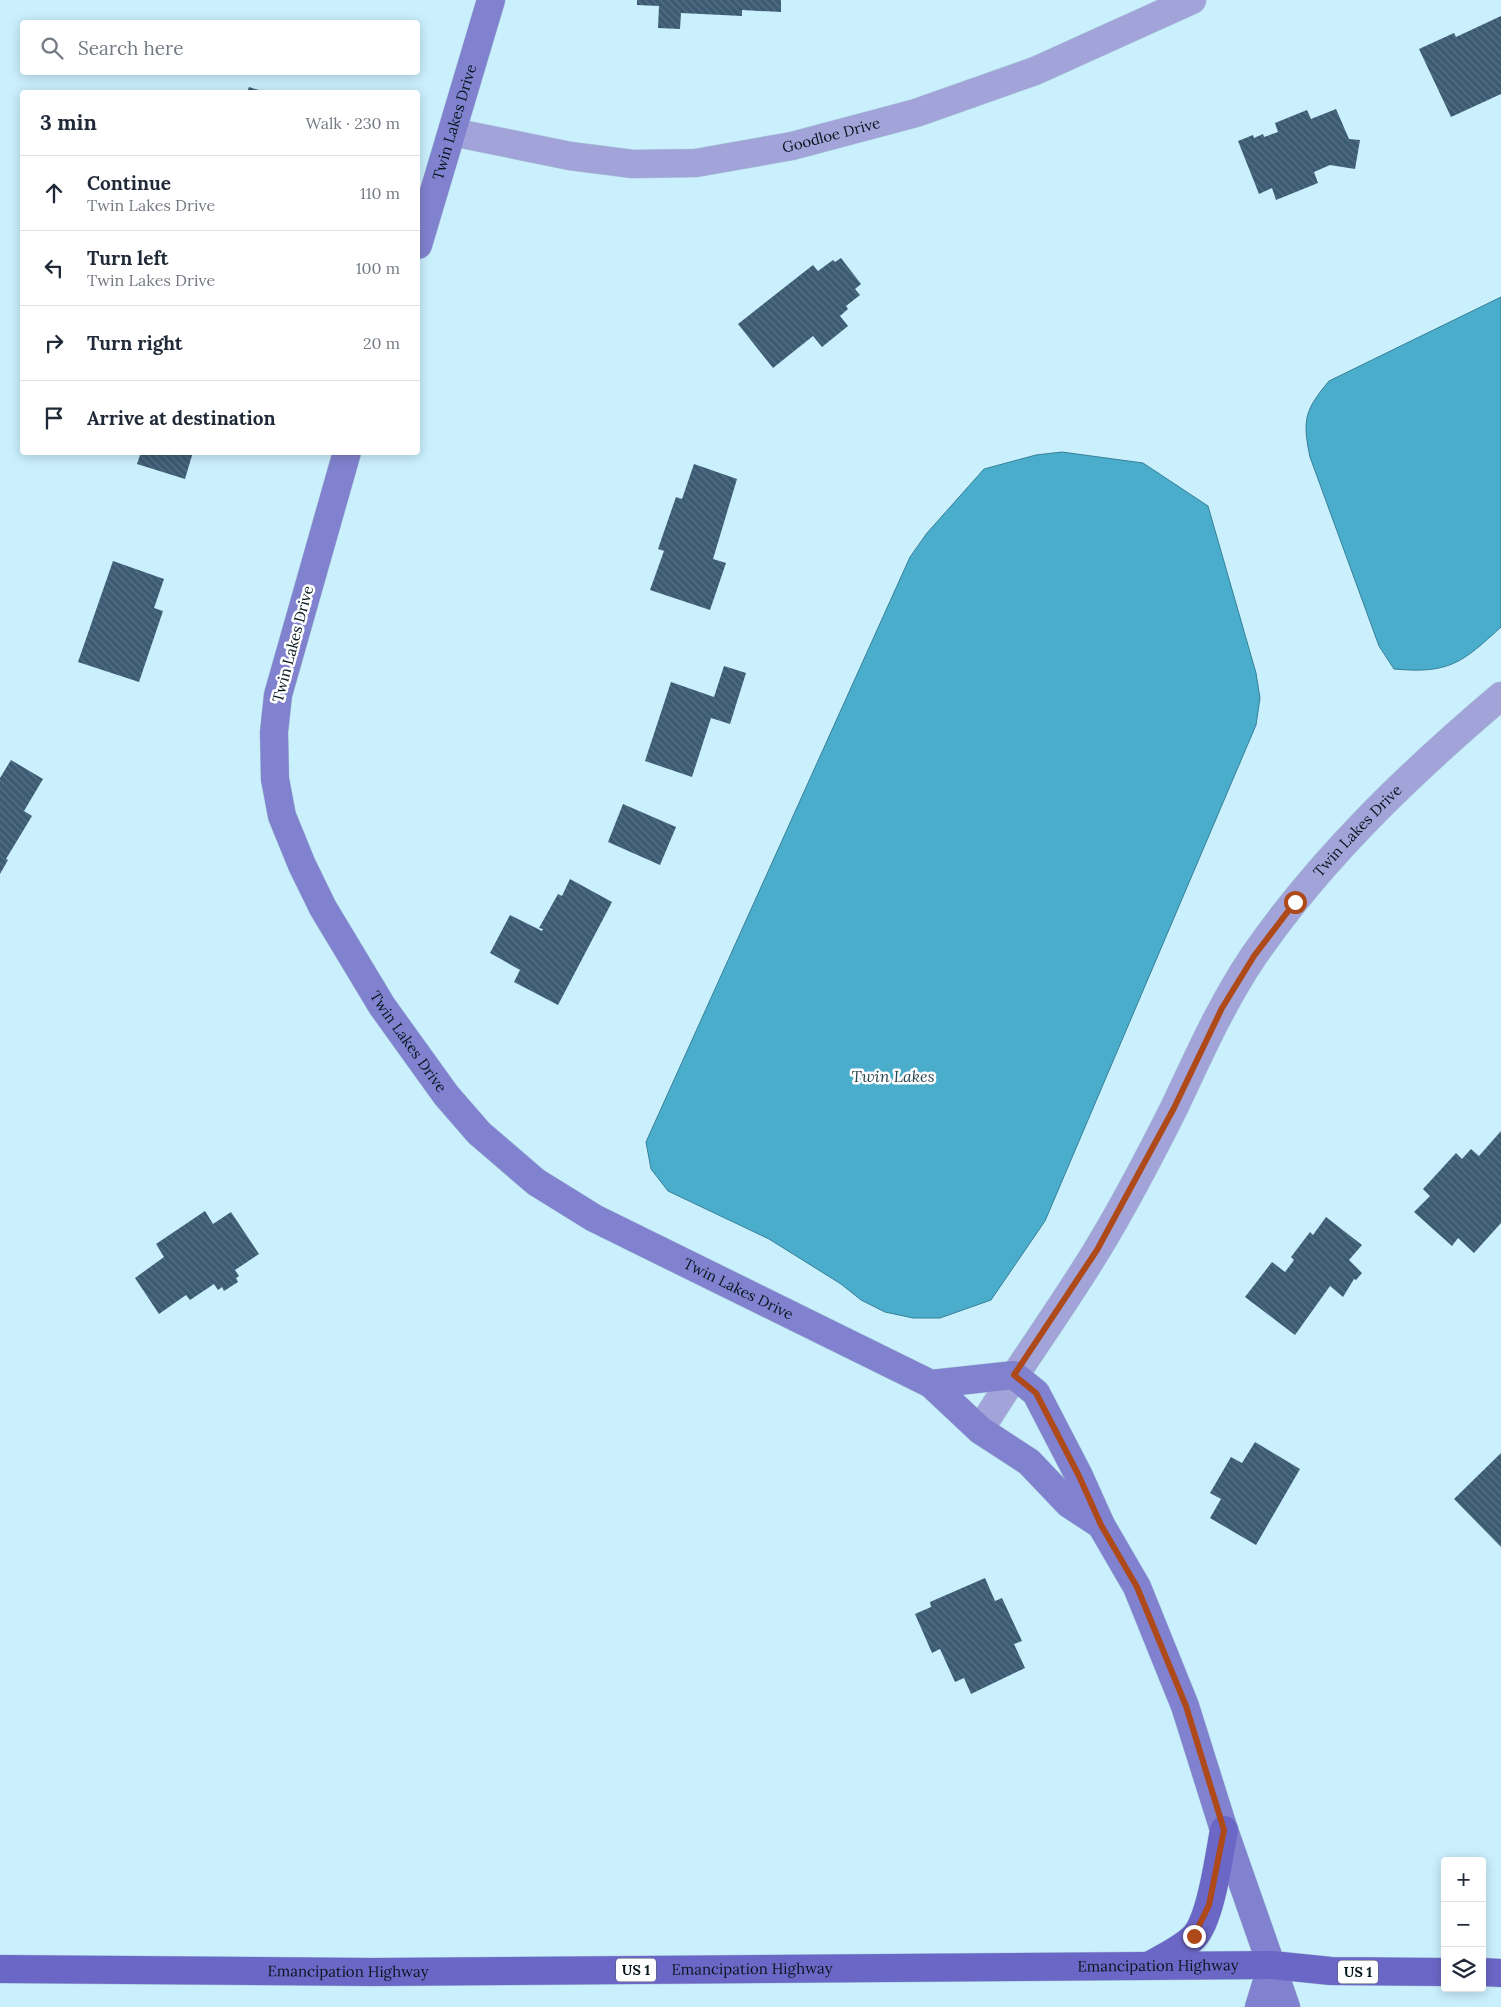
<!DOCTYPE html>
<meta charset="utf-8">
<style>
:root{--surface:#fff;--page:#f6f6f7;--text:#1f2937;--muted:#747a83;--line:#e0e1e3}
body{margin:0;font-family:Lora,serif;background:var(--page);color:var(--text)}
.controls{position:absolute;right:15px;bottom:15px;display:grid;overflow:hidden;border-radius:5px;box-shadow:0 2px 12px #0003}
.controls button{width:45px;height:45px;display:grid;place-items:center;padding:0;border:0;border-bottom:1px solid var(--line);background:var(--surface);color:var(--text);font:25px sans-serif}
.stop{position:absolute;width:15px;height:15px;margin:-11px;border:4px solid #ae491a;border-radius:50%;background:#fff}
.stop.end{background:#ae491a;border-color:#fff;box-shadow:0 1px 5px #0008}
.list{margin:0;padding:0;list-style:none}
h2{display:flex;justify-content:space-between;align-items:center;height:65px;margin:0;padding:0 20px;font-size:21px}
h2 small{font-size:16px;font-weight:400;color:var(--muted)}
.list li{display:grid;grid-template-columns:32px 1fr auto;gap:15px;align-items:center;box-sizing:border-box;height:75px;padding:0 20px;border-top:1px solid var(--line)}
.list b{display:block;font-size:19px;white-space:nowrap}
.list p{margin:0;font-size:16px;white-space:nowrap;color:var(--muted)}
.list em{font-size:16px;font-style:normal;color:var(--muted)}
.icon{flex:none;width:28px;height:28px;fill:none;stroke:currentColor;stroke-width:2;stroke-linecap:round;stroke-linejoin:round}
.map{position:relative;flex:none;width:1501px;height:2007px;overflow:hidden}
.search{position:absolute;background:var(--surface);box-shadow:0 2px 12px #0003;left:20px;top:20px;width:400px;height:55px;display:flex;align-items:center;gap:12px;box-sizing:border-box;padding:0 18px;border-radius:5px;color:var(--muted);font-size:19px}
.panel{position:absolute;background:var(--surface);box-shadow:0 2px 12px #0003;left:20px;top:90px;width:400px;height:365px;border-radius:5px}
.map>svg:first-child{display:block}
</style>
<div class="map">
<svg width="1501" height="2007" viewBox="0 0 1501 2007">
<defs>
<pattern id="building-back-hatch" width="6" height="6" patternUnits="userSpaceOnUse" patternTransform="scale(1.25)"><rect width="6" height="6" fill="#3b5b73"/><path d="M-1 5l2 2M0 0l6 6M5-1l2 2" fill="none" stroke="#597285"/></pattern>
</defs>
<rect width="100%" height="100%" fill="#caeffd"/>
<path fill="#4badcc" stroke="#368098" d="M1501,297V627C1462,663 1449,674 1394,669L1379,646L1310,457C1302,419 1305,410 1329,381Z
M1062,452L1143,463L1208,506L1256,673L1260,698L1256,725L1045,1221L991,1300L940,1318H913L885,1312L861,1300L841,1284L769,1239L668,1191L651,1169L646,1142L910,557L927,533L984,469L1036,455Z"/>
<path fill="url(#building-back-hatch)" d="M637,0H781V12L742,10V16L681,13L680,29L658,28L659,6L637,5Z
M1501,16V94L1451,117L1419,49L1454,33L1456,37Z
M249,87L265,92H247Z
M1336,109L1349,139L1360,140L1355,169L1330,165L1314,172L1318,183L1276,200L1272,188L1259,194L1238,141L1253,135L1254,138L1263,134L1264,137L1278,132L1275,123L1307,110L1311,119Z
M841,258L861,284L855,289L860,295L846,306L848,309L840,316L848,326L822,347L813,336L773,368L738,324L813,265L818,271L833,260L835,262Z
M141,452H193L185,479L137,464Z
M694,464L737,479L713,559L726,563L710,610L650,590L664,551L658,549L676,497L682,499Z
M113,561L164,579L154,608L163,611L139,682L78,662Z
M724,666L746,673L730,724L711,718L692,777L645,761L671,682L714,697Z
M11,760L43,779L24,811L32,816L6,859L8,860L0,874V778Z
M623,804L676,827L660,865L608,842Z
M570,879L612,902L558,1005L514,982L520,970L490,953L510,915L542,931L543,929L539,928L558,894L562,896Z
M1501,1131V1223L1474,1253L1458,1238L1452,1246L1414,1212L1430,1196L1423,1189L1456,1153L1462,1159L1471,1149L1479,1156Z
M205,1211L213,1224L231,1212L259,1254L235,1270L239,1276L236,1278L238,1282L224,1291L222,1287L218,1290L214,1284L190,1300L186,1295L159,1314L135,1278L164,1257L156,1244Z
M1326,1217L1362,1245L1349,1260L1362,1273L1356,1280L1354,1279L1343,1297L1330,1286L1295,1335L1245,1297L1272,1262L1285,1272L1294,1260L1291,1257L1310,1232L1313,1235Z
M1255,1442L1300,1469L1256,1545L1210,1518L1221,1499L1210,1493L1231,1457L1242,1463Z
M1501,1453V1547L1454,1499Z
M985,1578L995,1601L1002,1598L1022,1641L1014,1644L1025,1668L971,1694L964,1678L955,1682L940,1649L932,1653L915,1614L931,1607L930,1602Z"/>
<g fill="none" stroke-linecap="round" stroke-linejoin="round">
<defs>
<g id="street">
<path id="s1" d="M452,132L570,156L633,164L696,163L792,146L916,113L1035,71L1192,0"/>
<path id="s2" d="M980,1430C1017,1369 1060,1311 1097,1250C1125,1204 1151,1154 1175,1106C1199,1055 1222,1003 1253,957C1321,858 1410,773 1501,696"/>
</g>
<g id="secondary">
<path id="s3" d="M418,245L491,0"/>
<path id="s4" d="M347,452L278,695L274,732L275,779L282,816L302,865L323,908L382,1006L446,1095L479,1133L536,1182L594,1218L931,1384L980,1430L1029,1462L1069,1504L1101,1525"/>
<path d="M931,1384L1014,1375L1036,1393L1079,1476L1101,1525L1137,1587L1185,1706L1224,1830L1286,2007"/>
<path d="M1259,2007L1272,1965"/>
</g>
<g id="primary">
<path d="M1148,1966C1163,1958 1182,1949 1194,1937C1211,1919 1219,1856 1224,1830"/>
<path id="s5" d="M0,1969L374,1972L1272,1965L1331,1971L1445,1972"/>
<path d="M1482,1972L1501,1973"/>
</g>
</defs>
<use href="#street" stroke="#aaccd9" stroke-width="29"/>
<use href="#secondary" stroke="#aaccd9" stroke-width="29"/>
<use href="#primary" stroke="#aaccd9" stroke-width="29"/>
<use href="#street" stroke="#a2a4d9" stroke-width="28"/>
<use href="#secondary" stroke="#8182cf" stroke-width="28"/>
<use href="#primary" stroke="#6b67c6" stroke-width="28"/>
</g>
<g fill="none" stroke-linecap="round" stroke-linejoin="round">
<path stroke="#ae491a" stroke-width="6" d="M1194,1936L1209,1905L1224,1830L1186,1706L1137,1587L1101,1525L1079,1476L1036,1393L1014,1375L1097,1250L1174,1108L1222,1008L1254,956L1295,902"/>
</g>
<g text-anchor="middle" stroke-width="5" stroke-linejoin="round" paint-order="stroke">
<g fill="#fff" stroke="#505d61" stroke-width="1">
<rect x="616" y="1958.5" width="40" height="23" rx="4"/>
<rect x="1338" y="1960.5" width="40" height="23" rx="4"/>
</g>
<g font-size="14" font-weight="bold" fill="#05171d">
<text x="636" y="1975">US 1</text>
<text x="1358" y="1977">US 1</text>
</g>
<g font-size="15" fill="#05171d" stroke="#fff">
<text dy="5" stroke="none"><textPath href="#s3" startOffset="128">Twin Lakes Drive</textPath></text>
<text dy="5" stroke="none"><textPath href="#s1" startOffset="385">Goodloe Drive</textPath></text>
<text transform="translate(293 644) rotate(-75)" y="5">Twin Lakes Drive</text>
<text dy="5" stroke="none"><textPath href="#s2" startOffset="711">Twin Lakes Drive</textPath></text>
<text dy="5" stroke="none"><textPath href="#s4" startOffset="634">Twin Lakes Drive</textPath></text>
<text dy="5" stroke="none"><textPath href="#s4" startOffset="1054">Twin Lakes Drive</textPath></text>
<text dy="5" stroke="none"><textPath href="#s5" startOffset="1158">Emancipation Highway</textPath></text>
<text dy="5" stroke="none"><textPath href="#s5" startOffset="752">Emancipation Highway</textPath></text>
<text dy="5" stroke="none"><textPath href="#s5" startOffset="348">Emancipation Highway</textPath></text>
</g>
<g font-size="16" font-style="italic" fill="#294751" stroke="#fff">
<text x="893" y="1082">Twin Lakes</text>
</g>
</g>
</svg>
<div class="controls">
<button>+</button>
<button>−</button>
<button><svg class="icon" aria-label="layers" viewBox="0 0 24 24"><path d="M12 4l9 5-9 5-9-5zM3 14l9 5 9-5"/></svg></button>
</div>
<div class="stop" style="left:1295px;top:902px"></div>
<div class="stop end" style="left:1194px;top:1936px"></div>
<div class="search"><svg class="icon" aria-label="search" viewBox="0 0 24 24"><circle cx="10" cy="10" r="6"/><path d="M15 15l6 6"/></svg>Search here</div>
<section class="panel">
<h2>3 min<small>Walk · 230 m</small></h2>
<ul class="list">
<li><svg class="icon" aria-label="ahead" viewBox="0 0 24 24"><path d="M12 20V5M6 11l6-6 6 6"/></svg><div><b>Continue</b><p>Twin Lakes Drive</p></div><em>110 m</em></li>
<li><svg class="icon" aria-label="left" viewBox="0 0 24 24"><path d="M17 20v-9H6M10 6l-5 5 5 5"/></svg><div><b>Turn left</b><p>Twin Lakes Drive</p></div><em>100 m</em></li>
<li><svg class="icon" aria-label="right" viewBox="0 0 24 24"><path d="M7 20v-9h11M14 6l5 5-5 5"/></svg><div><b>Turn right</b></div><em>20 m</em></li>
<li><svg class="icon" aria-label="arrive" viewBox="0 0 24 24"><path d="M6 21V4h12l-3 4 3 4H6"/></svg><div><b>Arrive at destination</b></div></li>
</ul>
</section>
</div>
